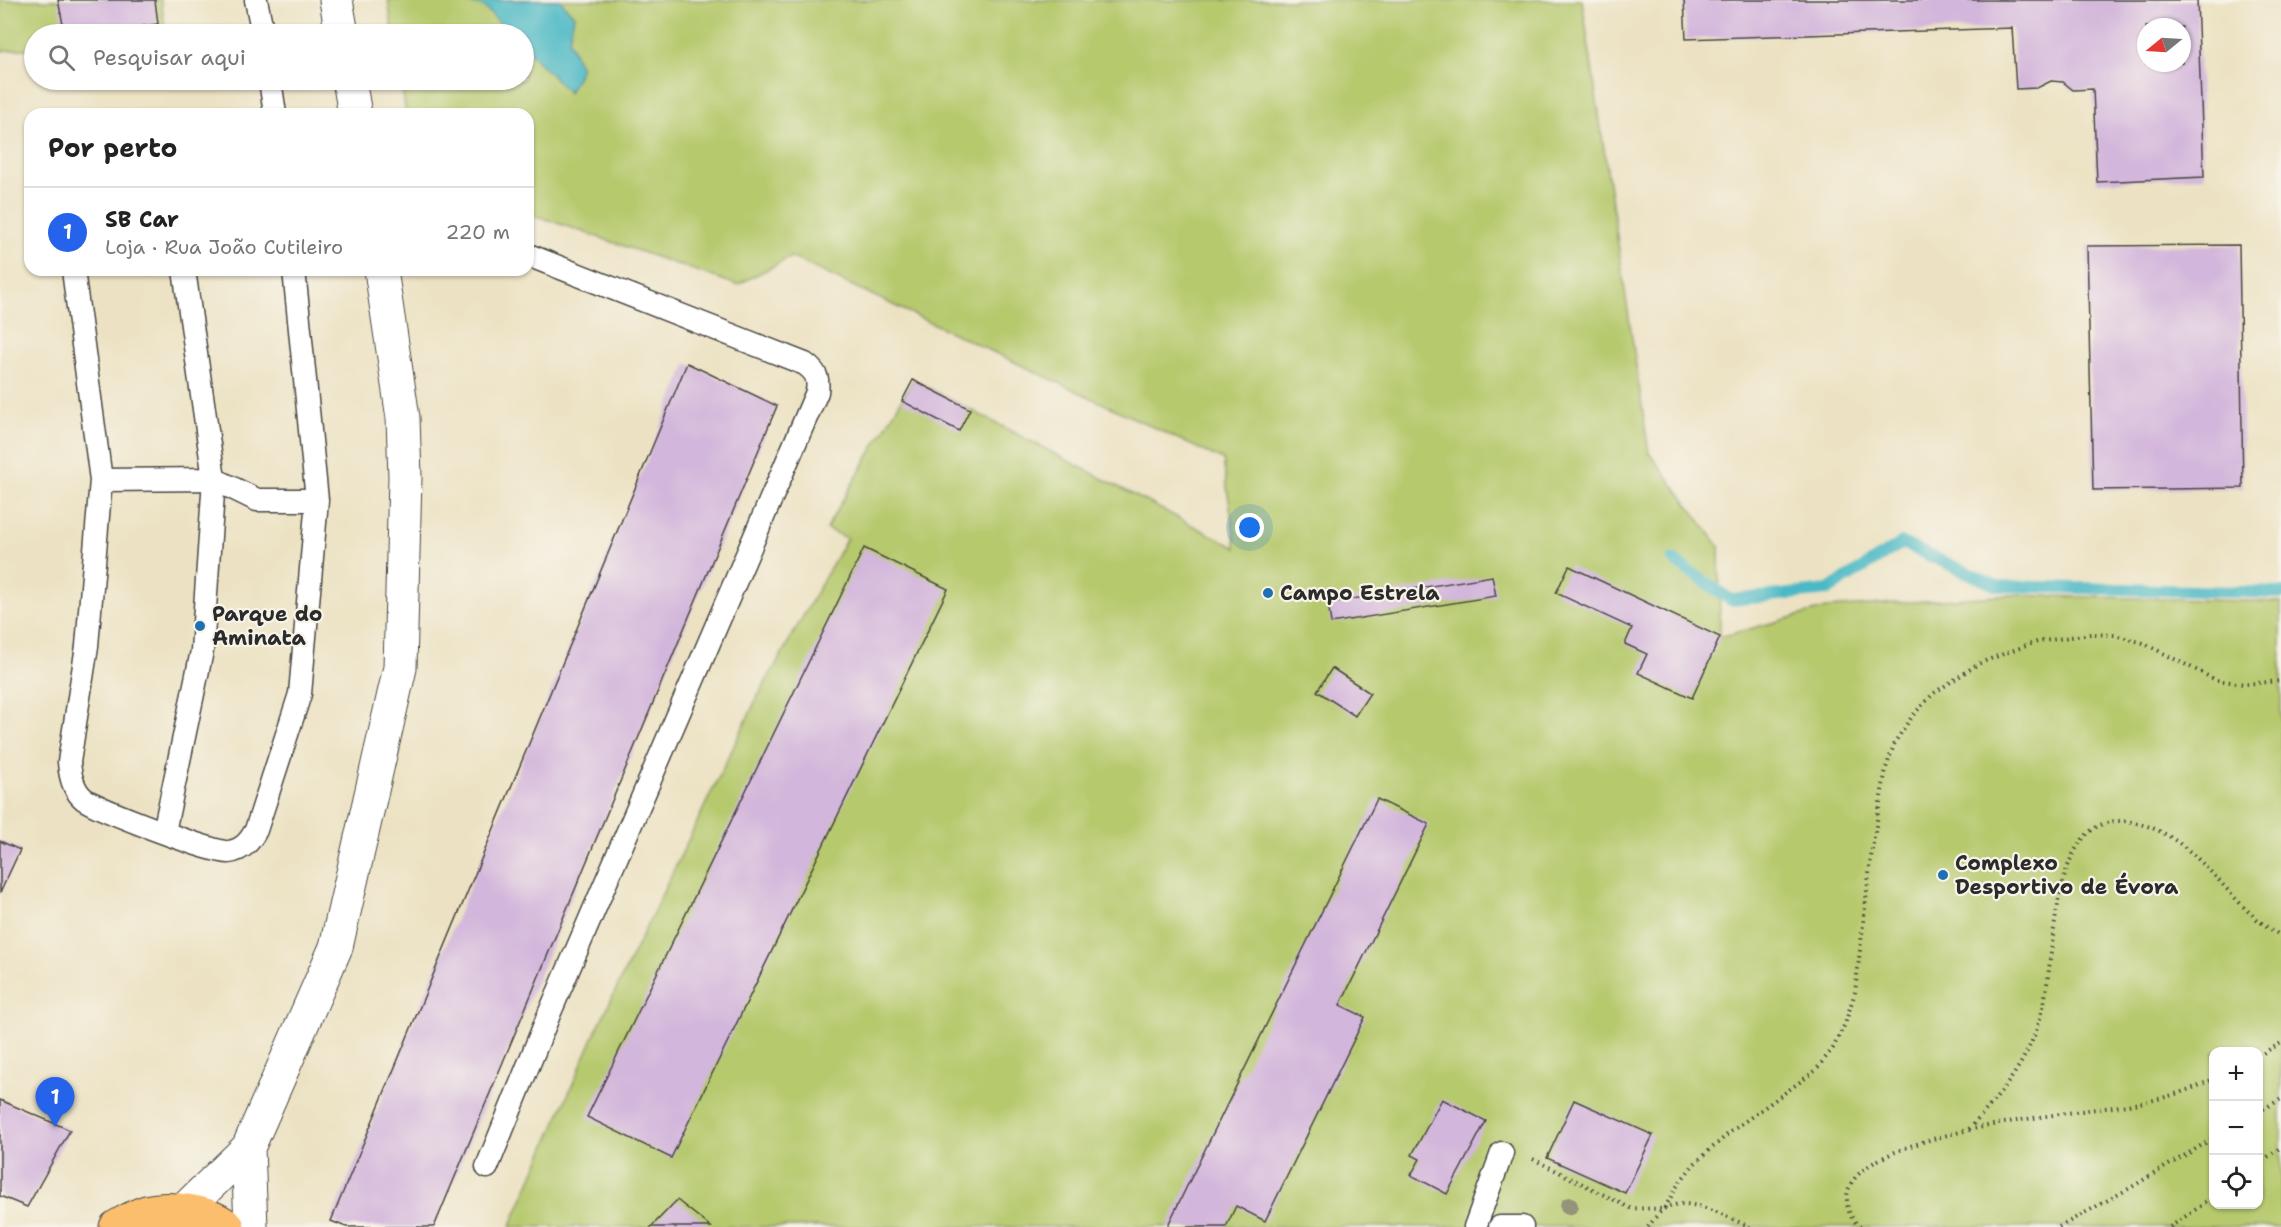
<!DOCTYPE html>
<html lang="pt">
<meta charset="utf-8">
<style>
:root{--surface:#fff;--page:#f6f6f6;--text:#222;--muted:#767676;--line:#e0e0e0;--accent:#2563eb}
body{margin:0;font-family:"Shantell Sans",sans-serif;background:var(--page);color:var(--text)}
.controls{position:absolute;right:18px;bottom:18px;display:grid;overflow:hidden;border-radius:12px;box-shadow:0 2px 4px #0004}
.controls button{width:54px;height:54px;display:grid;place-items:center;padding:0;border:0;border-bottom:2px solid var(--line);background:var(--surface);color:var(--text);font:30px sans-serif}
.compass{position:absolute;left:2137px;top:18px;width:54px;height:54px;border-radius:50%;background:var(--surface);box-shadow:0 2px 4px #0004;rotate:252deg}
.you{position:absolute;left:1250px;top:528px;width:21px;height:21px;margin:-15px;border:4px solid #fff;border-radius:50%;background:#1a73e8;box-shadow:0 0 0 9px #1a73e833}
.badge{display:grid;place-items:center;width:39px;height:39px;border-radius:50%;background:var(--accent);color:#fff;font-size:20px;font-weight:700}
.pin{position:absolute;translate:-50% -50px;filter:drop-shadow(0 2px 3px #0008)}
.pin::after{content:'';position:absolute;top:32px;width:21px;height:18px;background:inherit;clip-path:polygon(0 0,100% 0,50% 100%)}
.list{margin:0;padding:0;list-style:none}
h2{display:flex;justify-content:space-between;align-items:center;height:78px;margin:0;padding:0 24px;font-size:26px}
h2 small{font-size:20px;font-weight:400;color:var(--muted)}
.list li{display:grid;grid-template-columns:39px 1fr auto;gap:18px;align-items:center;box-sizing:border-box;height:90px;padding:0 24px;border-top:2px solid var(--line)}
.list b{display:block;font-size:22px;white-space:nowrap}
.list p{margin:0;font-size:20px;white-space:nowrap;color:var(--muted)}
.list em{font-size:20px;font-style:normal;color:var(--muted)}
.icon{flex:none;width:33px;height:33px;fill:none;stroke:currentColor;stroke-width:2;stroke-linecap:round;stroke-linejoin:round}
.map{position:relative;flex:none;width:2281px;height:1227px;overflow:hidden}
.search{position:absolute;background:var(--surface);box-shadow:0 2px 4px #0004;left:24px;top:24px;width:510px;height:66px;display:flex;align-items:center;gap:15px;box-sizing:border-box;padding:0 21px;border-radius:33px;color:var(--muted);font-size:22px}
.panel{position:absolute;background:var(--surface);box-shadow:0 2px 4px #0004;left:24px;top:108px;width:510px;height:168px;border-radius:18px}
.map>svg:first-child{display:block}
</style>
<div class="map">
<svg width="2281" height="1227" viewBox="0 0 2281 1227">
<rect width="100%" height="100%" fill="#f7f3e8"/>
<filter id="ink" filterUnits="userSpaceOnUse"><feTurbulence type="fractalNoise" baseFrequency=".0167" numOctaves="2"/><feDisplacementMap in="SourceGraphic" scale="12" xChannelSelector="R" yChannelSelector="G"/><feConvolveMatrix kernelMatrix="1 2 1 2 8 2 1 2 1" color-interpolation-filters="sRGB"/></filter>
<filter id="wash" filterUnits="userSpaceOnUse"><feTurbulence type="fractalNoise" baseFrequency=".008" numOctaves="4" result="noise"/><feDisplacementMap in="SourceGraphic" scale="24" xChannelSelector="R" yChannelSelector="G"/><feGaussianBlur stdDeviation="1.35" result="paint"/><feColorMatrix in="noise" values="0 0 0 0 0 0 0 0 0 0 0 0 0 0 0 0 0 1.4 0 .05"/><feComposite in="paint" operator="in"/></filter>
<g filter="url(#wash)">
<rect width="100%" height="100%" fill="#ece2c3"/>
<path fill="#b6c96d" stroke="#707a4c" stroke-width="1.5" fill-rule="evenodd" d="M0,0H161L165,26L118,34H34V48L0,51Z
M388,0H1582L1649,453L1719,546L1720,637L1827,608L2010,595L2281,602V1227H510L596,1031L757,698L847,538L826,529L913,380L1236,548L1223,460L791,257L737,285L528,213V114H406L401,80H524V34H393ZM2214,1052H2258V1204H2214Z"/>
<path fill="#4cb9c5" stroke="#3c7278" stroke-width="1.5" d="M458,0H560L574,16L569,40L581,69L569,93L524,47V34H511L484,7Z"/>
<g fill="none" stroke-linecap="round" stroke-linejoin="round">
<path stroke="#4cb9c5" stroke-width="12" d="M1673,560L1731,600L1828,590L1902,543L1997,586L2281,593"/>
</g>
<g id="blocks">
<path fill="#d3b6db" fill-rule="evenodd" d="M58,0H155L158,24L94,34H65Z
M1684,0H2197L2204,177L2097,182L2093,89L2073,90L2063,82L2051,81L2037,88L2016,89L2012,28L1686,39ZM2146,27H2182V63H2146Z
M2239,245L2243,488L2093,490L2087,246Z
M687,363L777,406L434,1227H346L331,1221Z
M913,380L970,409L959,431L902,401Z
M864,548L948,589L671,1158L587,1117Z
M1569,566L1720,637L1692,698L1638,673L1647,654L1625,644L1632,628L1556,593Z
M1492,576L1496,596L1331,623L1328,603Z
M1332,668L1370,693L1355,716L1317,691Z
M1377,799L1429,824L1340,1005L1365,1017L1265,1221L1236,1206L1226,1227H1167Z
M0,841L20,850L0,893Z
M1442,1099L1486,1121L1447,1194L1411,1175L1420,1159L1412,1155Z
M0,1100L70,1130L27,1207L0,1196Z
M1574,1100L1653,1135L1625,1193L1547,1158Z
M677,1200L711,1227H651Z"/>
</g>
</g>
<g filter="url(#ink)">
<use href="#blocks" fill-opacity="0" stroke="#484642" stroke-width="1.5"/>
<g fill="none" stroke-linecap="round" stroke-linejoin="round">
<defs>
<path id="service" d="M256,0L263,34
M270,80L275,114
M73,270L101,480
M294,270L317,500L300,694L256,830C250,841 243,850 229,852C215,854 98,809 84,799C73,790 70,776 69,762L87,646L101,480L214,479L257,500H317
M164,832L202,651L214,479L184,270
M487,1167L550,1012L817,392C819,378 816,372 805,364L528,255
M1475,1227L1502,1153
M1500,1227H1522"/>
<path id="minor" d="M336,0L342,34
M349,80L355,114
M248,1148L251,1227
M185,1209L248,1148L336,947L400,668L405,477L403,418L381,270"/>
<path id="primary" d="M116,1227C125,1222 136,1215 146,1212C169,1206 210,1211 228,1227"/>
</defs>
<use href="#service" stroke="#484642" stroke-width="25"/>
<use href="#minor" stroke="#484642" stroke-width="35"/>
<use href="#primary" stroke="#484642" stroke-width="35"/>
<path stroke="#484642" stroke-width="4" stroke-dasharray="1.5 4.5" stroke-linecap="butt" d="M2258,1056L2281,1043
M2258,1112L2281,1099
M1969,1129C1999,1097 2027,1063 2040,1019C2060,957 2042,779 2157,830C2196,848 2221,886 2251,914C2260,923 2271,929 2281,936
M1533,1159L1630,1208L1664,1209L1679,1183L1694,1164L1729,1133L1815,1071L1833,1048L1845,1024L1855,992L1872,849L1886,768L1895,742L1913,715L1934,693L1978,664L2008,652L2037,642L2091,634L2115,635L2143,643L2216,680L2244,684L2281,681
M2258,1164L2281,1147
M1648,1227C1652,1222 1658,1213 1664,1209C1689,1194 1726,1217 1750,1227
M1860,1227C1852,1220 1847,1211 1847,1200C1843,1131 2090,1112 2140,1103C2166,1098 2190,1090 2214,1079
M2059,1227L2130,1188L2214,1138
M2170,1227L2214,1197"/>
<use href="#service" stroke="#fff" stroke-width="22"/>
<use href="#minor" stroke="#fff" stroke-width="33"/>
<use href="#primary" stroke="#fabe6d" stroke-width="33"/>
</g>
<circle fill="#959379" cx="1569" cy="1206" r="9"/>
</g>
<g fill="#1f6fb2" stroke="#f7f3e8" stroke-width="2">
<circle cx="1268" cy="593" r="6"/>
<circle cx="200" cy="626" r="6"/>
<circle cx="1943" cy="875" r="6"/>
</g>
<g text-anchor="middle" stroke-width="4.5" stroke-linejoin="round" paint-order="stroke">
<g font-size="21" font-weight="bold" fill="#2b2b2b" stroke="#f7f3e8" text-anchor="start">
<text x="1280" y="600">Campo Estrela</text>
<text x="212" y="621">Parque do<tspan x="212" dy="24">Aminata</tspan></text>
<text x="1955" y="870">Complexo<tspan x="1955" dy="24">Desportivo de Évora</tspan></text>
</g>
</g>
</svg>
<div class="controls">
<button>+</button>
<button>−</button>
<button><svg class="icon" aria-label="locate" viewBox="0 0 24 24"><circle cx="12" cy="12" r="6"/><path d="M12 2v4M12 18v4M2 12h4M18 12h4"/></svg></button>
</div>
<svg class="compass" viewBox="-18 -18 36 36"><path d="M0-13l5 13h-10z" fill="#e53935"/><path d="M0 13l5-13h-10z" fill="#767676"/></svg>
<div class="you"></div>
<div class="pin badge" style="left:55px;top:1127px">1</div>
<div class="search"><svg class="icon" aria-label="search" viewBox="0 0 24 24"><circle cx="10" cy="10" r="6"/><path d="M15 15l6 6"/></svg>Pesquisar aqui</div>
<section class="panel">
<h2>Por perto<small></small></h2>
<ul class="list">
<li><span class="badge">1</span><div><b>SB Car</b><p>Loja · Rua João Cutileiro</p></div><em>220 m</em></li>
</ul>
</section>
</div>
